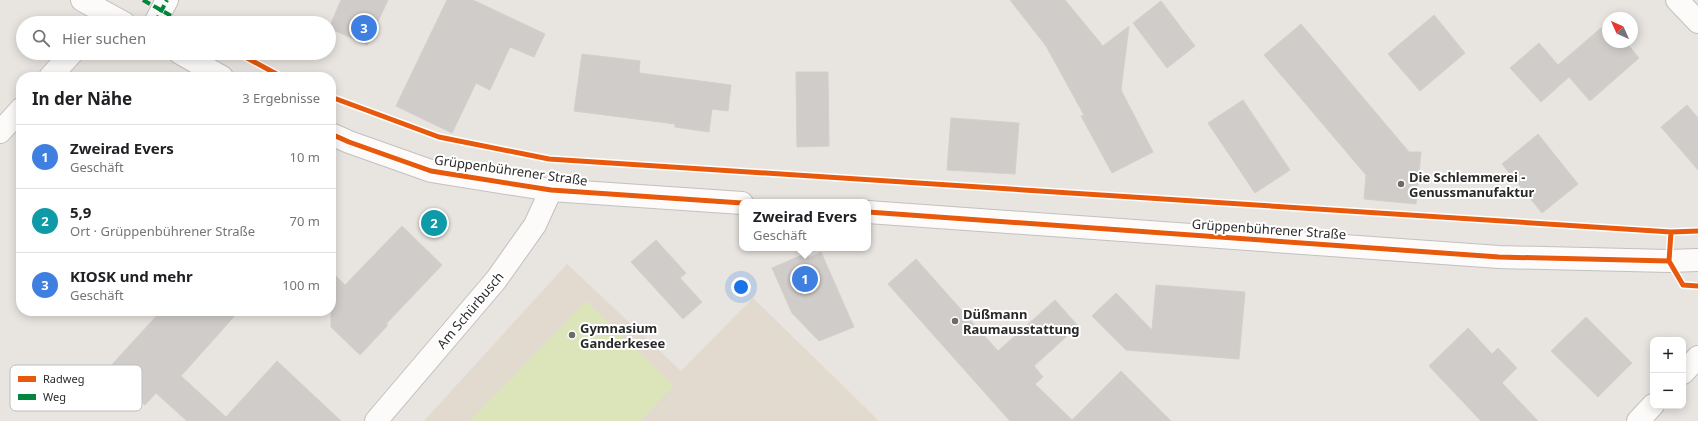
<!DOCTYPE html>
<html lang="de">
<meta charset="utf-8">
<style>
:root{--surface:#fff;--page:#f2f2f2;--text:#202124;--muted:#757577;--line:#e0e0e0;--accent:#6c6b6a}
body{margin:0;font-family:"Noto Sans",sans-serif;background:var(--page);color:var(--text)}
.controls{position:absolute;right:12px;bottom:12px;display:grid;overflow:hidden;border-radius:8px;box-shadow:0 2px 10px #0003}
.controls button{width:36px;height:36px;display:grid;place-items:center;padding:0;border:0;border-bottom:1px solid var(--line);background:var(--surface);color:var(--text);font:20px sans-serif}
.compass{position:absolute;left:1602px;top:12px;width:36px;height:36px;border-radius:50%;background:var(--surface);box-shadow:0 2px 10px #0003;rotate:315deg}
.you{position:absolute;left:741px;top:287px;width:14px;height:14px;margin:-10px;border:3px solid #fff;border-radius:50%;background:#1a73e8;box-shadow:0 0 0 6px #1a73e833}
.badge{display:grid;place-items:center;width:26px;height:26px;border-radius:50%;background:var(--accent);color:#fff;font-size:13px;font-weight:700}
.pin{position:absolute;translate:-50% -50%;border:2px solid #fff;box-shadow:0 1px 4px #0006}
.popup{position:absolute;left:739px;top:199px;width:132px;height:52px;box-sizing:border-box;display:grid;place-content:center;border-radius:8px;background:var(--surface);filter:drop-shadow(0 1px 3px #0005);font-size:13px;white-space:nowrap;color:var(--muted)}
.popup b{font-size:15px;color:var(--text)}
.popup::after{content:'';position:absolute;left:50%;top:100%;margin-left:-8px;border:8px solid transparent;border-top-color:var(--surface)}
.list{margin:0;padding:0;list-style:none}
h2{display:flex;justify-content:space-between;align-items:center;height:52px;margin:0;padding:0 16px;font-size:17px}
h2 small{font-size:13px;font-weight:400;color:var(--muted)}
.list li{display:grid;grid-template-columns:26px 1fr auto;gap:12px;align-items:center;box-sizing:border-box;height:64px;padding:0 16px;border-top:1px solid var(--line)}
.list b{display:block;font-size:15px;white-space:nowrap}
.list p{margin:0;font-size:13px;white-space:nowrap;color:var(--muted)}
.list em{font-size:13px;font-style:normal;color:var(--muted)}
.icon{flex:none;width:22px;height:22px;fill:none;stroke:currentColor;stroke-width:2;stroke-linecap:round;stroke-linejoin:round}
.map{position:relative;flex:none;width:1698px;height:421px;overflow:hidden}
.search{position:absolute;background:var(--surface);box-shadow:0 2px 10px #0003;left:16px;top:16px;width:320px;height:44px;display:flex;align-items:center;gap:10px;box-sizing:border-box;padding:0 14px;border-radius:22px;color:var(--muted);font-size:15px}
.panel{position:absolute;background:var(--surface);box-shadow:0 2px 10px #0003;left:16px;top:72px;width:320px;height:244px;border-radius:16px}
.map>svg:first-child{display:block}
</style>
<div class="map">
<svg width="1698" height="421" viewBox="0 0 1698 421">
<rect width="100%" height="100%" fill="#e8e4e0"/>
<path fill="#e2d9cf" d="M567,264L681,371L753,298L879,421H424Z"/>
<path fill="#dbe5b9" d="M586,301L674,386L640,421H470Z"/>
<path fill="#cfccc9" stroke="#d3cfcc" d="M341,0H388L367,45L329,28Z
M447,0H473L545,34L534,57L510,47L490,90L476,83L452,133L396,106Z
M1010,0H1065L1103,46L1129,26L1121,90L1153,152L1112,173L1081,116L1084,115L1046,46Z
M1161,1L1195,46L1167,68L1133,23Z
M1434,15L1465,53L1420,91L1388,54Z
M1608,22V42H1626L1639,58L1590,101L1569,77L1541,102L1510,68L1539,43L1558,65Z
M1301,24L1409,152H1421L1416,204L1364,199L1366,175L1264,55Z
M582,54L640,61L639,73L731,85L728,111L712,109L709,132L675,127V124L574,111Z
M796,72H828L829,146L797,147Z
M1243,100L1290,170L1255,193L1208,123Z
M1687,105L1698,118V170L1661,127Z
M951,118L1019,123L1015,174L947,170Z
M1538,134L1578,184L1542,213L1502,164Z
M402,226L442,265L386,324L388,325L360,355L331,327V271L345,285Z
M656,240L686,273L680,278L702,302L683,319L631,262Z
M821,252L854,327L819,341L792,313L772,268L807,253L809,258Z
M916,259L998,351L1055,300L1078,326L1034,366L1043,377L1035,384L1072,420L1121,371L1171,421H1010L888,284Z
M1156,285L1245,292L1239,359L1126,350L1092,316L1116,293L1152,330Z
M161,311H239L181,376L226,417L277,361L341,421H187L156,393L145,405L107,370Z
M1586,317L1632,363L1598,397L1551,351Z
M1468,328L1492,354L1498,348L1517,368L1502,383L1538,421H1481L1429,366Z"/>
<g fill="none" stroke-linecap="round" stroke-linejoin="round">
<defs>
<path id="minor" d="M1677,0L1698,22
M155,23L167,0
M50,77L72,53
M0,132L21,109
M1683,373L1698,357
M376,421L496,280L535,225L551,190
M1638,421L1653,405"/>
<path id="tertiary" d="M82,0L124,23
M180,53L222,77
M331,134L349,142L431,171L551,190L742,203
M868,212L1499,257L1669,261L1698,260"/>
</defs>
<use href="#minor" stroke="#c2c1c1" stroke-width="24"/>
<use href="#tertiary" stroke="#c2c1c1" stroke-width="24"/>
<use href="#minor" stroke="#fcfbfa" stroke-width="22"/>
<use href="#tertiary" stroke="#fcfbfa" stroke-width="22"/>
<path stroke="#00873e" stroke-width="4" stroke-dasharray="8 4" stroke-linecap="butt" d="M143,0L184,23
M155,23L167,0"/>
<defs>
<path id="cycleway" d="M238,53L282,77
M331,97L439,137L549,159L1671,232L1698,231
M331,134L349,142L431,171L551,190L742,203
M868,212L1499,257L1669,261
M1671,232L1669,261L1683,285L1698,286"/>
</defs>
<use href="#cycleway" stroke="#fff" stroke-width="8"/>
<use href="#cycleway" stroke="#e8590c" stroke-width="5"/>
</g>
<g fill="#6c6b6a" stroke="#fff" stroke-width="1.5">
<circle cx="1401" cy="184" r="4"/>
<circle cx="955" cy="321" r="4"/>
<circle cx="572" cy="335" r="4"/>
</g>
<g text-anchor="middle" stroke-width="4" stroke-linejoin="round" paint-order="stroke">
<g font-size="13" fill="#2a2a2a" stroke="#fff">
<text transform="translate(511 170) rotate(8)" y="5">Grüppenbührener Straße</text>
<text transform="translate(1269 229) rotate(4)" y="5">Grüppenbührener Straße</text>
<text transform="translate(470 310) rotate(-50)" y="5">Am Schürbusch</text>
</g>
<g font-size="13" font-weight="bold" fill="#2a2a2a" stroke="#fff" text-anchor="start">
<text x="1409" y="182">Die Schlemmerei -<tspan x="1409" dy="15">Genussmanufaktur</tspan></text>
<text x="963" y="319">Düßmann<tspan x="963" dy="15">Raumausstattung</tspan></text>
<text x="580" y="333">Gymnasium<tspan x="580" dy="15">Ganderkesee</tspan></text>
</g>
</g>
<rect x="10" y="365" width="132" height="46" rx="6" fill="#fff" stroke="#bfbfbf" stroke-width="1"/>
<rect x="18" y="376" width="18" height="6" fill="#e8590c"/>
<rect x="18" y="394" width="18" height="6" fill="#00873e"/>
<g font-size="11" fill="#2a2a2a">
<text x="43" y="383">Radweg</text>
<text x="43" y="401">Weg</text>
</g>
</svg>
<div class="controls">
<button>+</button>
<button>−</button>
</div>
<svg class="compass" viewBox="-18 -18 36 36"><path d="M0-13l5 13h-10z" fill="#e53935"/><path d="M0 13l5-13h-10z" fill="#757577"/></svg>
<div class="you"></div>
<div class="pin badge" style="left:805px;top:279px;background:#3f7fe0">1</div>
<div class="popup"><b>Zweirad Evers</b>Geschäft</div>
<div class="pin badge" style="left:434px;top:223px;background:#0f9aa8">2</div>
<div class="pin badge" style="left:364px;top:28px;background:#3f7fe0">3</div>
<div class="search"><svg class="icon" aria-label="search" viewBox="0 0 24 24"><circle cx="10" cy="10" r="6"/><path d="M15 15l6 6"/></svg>Hier suchen</div>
<section class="panel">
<h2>In der Nähe<small>3 Ergebnisse</small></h2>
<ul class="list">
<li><span class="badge" style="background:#3f7fe0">1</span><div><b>Zweirad Evers</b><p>Geschäft</p></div><em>10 m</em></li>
<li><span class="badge" style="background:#0f9aa8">2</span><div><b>5,9</b><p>Ort · Grüppenbührener Straße</p></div><em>70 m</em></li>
<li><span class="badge" style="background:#3f7fe0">3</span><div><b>KIOSK und mehr</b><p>Geschäft</p></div><em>100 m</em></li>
</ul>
</section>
</div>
